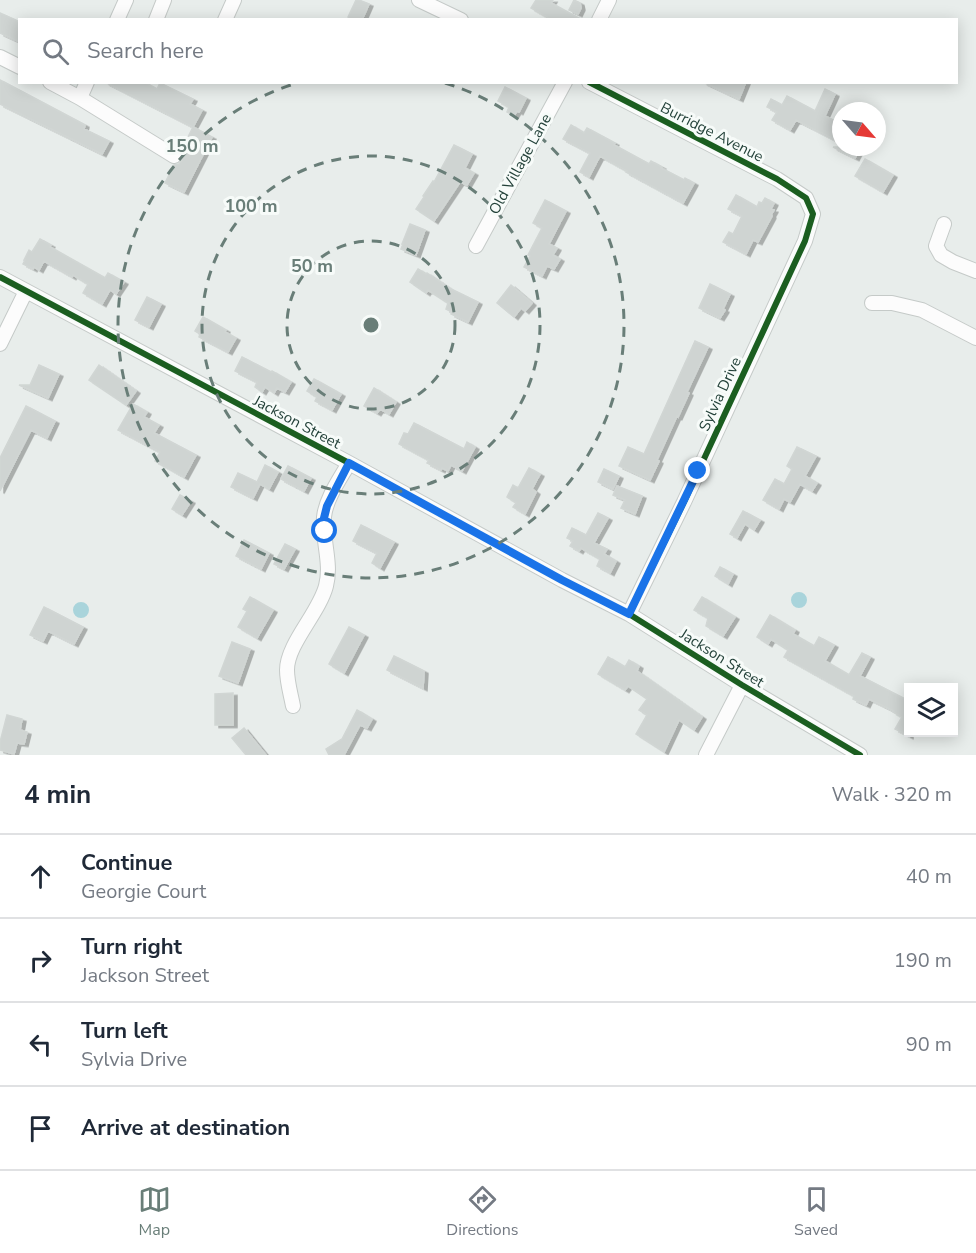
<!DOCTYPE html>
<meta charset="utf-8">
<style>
:root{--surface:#fff;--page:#f2f2f3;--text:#1f2937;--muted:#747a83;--line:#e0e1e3;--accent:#697e78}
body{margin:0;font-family:"Nunito Sans",sans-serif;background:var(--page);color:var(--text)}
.controls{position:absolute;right:18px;bottom:18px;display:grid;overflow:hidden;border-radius:0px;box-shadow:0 3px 15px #0003}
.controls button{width:54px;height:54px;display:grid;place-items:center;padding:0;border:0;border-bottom:2px solid var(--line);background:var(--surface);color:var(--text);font:30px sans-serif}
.compass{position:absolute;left:832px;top:102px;width:54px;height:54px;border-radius:50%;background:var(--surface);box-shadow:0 3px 15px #0003;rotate:118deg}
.stop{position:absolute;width:18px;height:18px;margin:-14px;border:4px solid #1a73e8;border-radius:50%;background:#fff}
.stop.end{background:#1a73e8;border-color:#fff;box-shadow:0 2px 6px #0008}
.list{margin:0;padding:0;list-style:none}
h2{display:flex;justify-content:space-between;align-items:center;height:78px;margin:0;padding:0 24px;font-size:26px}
h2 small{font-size:20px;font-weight:400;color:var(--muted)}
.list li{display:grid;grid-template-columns:39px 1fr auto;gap:18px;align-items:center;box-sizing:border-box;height:84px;padding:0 24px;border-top:2px solid var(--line)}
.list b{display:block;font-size:22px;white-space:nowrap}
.list p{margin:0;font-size:20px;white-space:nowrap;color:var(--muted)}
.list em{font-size:20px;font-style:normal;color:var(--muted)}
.icon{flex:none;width:33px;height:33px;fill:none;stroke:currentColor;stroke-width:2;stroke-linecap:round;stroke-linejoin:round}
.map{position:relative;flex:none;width:976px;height:755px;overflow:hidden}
.search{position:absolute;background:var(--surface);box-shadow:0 3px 15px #0003;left:18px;right:18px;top:18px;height:66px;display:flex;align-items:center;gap:15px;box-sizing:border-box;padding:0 21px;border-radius:0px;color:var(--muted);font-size:22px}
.sheet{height:414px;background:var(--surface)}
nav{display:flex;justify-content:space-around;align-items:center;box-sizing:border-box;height:84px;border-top:2px solid var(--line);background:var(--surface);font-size:16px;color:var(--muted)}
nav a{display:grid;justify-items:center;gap:3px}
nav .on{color:var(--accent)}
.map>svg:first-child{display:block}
</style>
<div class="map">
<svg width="976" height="755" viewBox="0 0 976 755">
<defs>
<filter id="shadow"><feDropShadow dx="4" dy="2.5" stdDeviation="0" flood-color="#0004"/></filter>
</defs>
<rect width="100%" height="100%" fill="#e8edeb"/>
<path fill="#a9d4db" d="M791 600a8 8 0 1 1 16 0a8 8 0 1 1-16 0Z
M73 610a8 8 0 1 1 16 0a8 8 0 1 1-16 0Z"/>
<path fill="#cfd4d2" stroke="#d1d6d4" stroke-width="1.5" filter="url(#shadow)" d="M356,0H359L369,4L362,20H352L348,17Z
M536,0H553L551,3L582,20H552L531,8Z
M574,0L580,3L581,8L578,14L569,10Z
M0,13L20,22V42L0,33Z
M0,80L85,125L84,129L109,141L102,154L0,104Z
M105,82H144L157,89L160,83L193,99L190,104L202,110L193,127Z
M703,82H746L739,99Z
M505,87L526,98L519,112L517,111L514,116L507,112L509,107L498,101Z
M825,89L835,94L825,116L841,124V143L796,120L790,130L772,120L777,112L767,107L771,99L782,105L787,96L815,111Z
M571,125L584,133L587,128L615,143L614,145L649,164L651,161L662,167L661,168L684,180L685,178L694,183L683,203L626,172L627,171L600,156L589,177L580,172L590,153L563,139Z
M193,127L212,137L184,192L165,183L174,165L179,164L182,160L183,156L181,151Z
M454,145L472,154L465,168L474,173L467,185L460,182L434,221L416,209L424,197L423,196L433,181L434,182Z
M833,147H861L855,158Z
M865,159L893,175L883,192L855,176Z
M736,195L757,207L759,202L762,203L765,198L774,203L771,209L774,210L771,215L772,216L758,242L753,240L746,254L723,242L729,232L733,234L742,216L728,209Z
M545,200L566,211L549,244L557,248L553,255L560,259L554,269L547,266L542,276L524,267L530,256L528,255L542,228L533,223Z
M410,224L425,230L416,255L401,249L403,244H402Z
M40,239L51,245L50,247L105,278L108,273L124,282L116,294L110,290L102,304L83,293L88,284L73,275L72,277L44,261L39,270L34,267L33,269L23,264L25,260H24L29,250L32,252Z
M418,269L426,274L427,273L451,289L478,302L468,322L451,314L452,312L446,309L448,303L428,290L426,293L410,282Z
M710,284L730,294L723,309L725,310L720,318L699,308Z
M511,285L532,303L525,311L521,308L514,317L497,303Z
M147,297L161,304L149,327L135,320Z
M203,317L226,330L225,332L236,338L228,352L199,337L200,334L195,331Z
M695,341L708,347L687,392L689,393L678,417L677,416L657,460L659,461L650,480L619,466L628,447L644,454Z
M242,357L271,372L272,371L291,382L285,392L277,388L274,393L265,387L262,392L255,387L257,382L235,371Z
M39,365L59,374L48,398L19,385H30Z
M99,365L136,391L126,405L89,380Z
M314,379L341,394L332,410L315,401L317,397L307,391Z
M374,388L396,402L389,414L380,409L377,413L364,406Z
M133,404L147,412L144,417L159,425L154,433L196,455L184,477L155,461L160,452L118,430Z
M26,406L55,421L47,438L31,430L0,491V458Z
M414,423L464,449L467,442L475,447L462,471L451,465L448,471L442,468L441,470L427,463L429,460L399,444L404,433L408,434Z
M797,447L816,456L805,476L817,483L812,491L800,484L790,502L784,499L779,509L763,500L775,479L784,484L792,469L787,466Z
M265,465L278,472L269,489L260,484L253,498L231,487L238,473L257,482Z
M288,466L311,478L304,491L281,479Z
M529,468L540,474L532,489L536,492L525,514L513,507L516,503L507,497L513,485L518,488Z
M604,469L619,476L613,489L598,482Z
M617,486L642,496L635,514L621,508L625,500L613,495Z
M180,495L191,501L182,515L172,509Z
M743,511L760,520L754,530L745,524L737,538L730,534Z
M598,513L608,518L594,543L607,549L604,554L616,561L610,573L597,566L600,559L581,548L579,551L570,546L573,541L567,538L572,528L586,535Z
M361,525L394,542L380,568L372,563L377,553L353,541Z
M244,540L269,553L261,569L236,556Z
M285,544L295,549L284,569L274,564Z
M720,567L733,574L728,584L715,576Z
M250,597L273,610L257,638L238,627L247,611L243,609Z
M702,597L735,617L723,636L706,626L708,618L694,610Z
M44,607L83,627L74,644L48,631L43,641L30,635Z
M770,615L795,630L793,634L814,646L819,637L834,645L825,661L849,675L862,653L870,657L860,676L909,701V736L895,729L902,717L893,712L894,711L869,699L866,705L853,699L854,696L784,657L788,650L771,639L768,644L757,637Z
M349,627L364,635L344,673L329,664Z
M232,642L250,649L238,683L219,676Z
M394,656L424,671L423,688L387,670Z
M608,657L625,667L629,660L639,666L637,671L702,717L694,730L679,720L664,752L636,734L647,715L639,710L647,699L628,686L625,690L598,674Z
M233,693V725H215V694Z
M357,710L372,719L367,728L360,725L344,755H329L326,749L342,739Z
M7,715L22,719L20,730L27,732L24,744L17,743L14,754L0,750V742Z
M244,728L266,755H246L232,738Z"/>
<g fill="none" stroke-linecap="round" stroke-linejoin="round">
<defs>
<path id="minor" d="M419,0L461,20
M117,20L126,0
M156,20L164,0
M225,20L234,0
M599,20L609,0
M0,57L20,67
M50,82L80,98L174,156
M589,82L777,179L806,198L813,214L805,241L684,502L629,614
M80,98L87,82
M944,224L936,246L941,255L953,262L976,271
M476,246L565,82
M0,277L349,463L562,580L629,614L742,685L860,755
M872,303H892L922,310L976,338
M0,344L26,291
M293,706C291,695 287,682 287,670C287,644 319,613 326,586C332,563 322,541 324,517C326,498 340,479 349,463
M706,755L742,685"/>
</defs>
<use href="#minor" stroke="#c5cac8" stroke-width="16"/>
<use href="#minor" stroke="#fcfcfc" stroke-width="14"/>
<defs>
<path id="cycleway" d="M589,82L777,179L806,198L813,214L805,241L684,502L629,614
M0,277L349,463L562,580L629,614L742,685L860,755"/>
</defs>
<use href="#cycleway" stroke="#f7fbf9" stroke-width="10"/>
<use href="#cycleway" stroke="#1b5e20" stroke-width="6"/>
</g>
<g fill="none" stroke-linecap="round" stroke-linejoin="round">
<path stroke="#1a73e8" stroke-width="8" d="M325,531L324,518L327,506L349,463L562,580L629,614L698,471"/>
</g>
<g fill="none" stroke="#697e78" stroke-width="3" stroke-dasharray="10 8">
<circle cx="371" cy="325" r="84"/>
<circle cx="371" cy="325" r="169"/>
<path d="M445 83A253 253 0 1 1 297 83"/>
</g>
<g text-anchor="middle" stroke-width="6" stroke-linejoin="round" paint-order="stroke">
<g font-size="15" fill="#24423a" stroke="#f7fbf9">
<text transform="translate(712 132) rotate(27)" y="5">Burridge Avenue</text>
<text transform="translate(520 164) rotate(-61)" y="5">Old Village Lane</text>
<text transform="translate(720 394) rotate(-65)" y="5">Sylvia Drive</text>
<text transform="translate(297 422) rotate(28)" y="5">Jackson Street</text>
<text transform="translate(722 658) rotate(32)" y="5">Jackson Street</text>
</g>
</g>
<circle cx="371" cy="325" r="9" fill="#697e78" stroke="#f7fbf9" stroke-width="3"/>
<g font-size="18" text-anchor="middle" font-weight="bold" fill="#697e78" stroke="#f7fbf9" stroke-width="6" stroke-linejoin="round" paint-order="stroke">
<text x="192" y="152">150 m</text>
<text x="251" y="212">100 m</text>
<text x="312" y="272">50 m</text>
</g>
</svg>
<div class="controls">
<button><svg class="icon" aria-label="layers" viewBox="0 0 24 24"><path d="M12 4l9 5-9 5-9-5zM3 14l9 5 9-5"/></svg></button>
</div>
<svg class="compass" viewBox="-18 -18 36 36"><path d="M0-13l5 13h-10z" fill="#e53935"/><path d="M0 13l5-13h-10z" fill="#747a83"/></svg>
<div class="stop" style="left:325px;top:531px"></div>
<div class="stop end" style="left:698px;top:471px"></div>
<div class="search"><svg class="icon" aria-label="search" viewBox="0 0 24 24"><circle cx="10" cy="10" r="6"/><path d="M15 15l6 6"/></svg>Search here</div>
</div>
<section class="sheet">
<h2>4 min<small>Walk · 320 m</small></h2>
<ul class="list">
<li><svg class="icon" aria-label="ahead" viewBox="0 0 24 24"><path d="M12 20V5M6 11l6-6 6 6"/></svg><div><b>Continue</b><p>Georgie Court</p></div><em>40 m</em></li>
<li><svg class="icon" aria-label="right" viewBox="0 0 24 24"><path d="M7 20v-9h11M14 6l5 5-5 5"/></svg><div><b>Turn right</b><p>Jackson Street</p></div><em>190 m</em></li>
<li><svg class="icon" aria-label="left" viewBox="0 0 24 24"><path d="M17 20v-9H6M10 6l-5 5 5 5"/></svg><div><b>Turn left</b><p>Sylvia Drive</p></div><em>90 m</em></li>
<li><svg class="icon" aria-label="arrive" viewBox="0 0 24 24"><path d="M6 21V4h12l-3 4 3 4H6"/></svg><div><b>Arrive at destination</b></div></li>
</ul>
</section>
<nav>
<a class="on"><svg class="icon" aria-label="map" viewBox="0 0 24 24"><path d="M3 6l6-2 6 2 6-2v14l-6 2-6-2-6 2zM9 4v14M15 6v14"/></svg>Map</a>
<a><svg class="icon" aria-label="directions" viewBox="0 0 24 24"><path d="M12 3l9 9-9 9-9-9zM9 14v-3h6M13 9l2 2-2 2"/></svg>Directions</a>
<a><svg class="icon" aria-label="saved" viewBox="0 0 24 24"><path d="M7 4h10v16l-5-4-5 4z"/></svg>Saved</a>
</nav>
